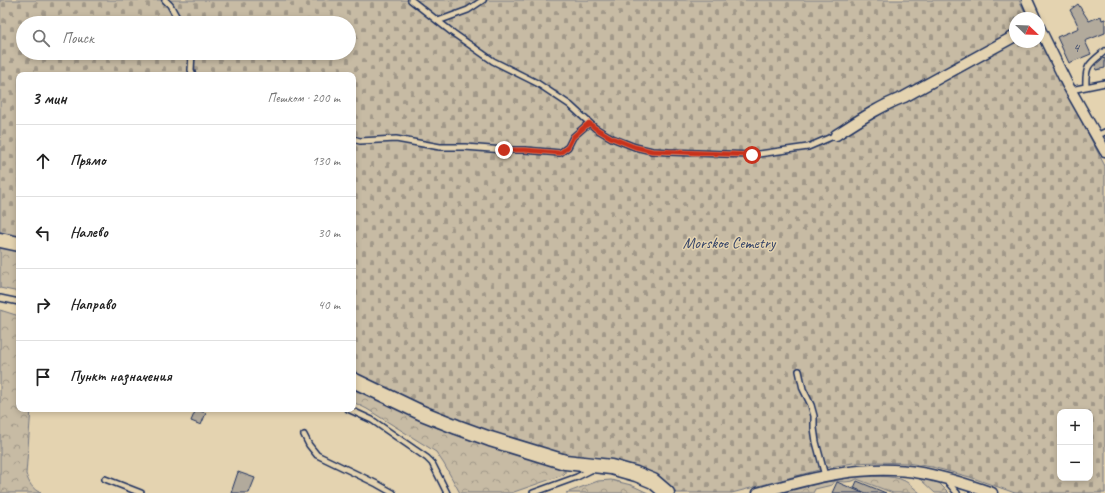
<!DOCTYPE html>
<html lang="ru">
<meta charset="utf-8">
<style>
:root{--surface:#fff;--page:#f6f6f6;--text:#222;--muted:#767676;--line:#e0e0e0}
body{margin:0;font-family:Caveat,sans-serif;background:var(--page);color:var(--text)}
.controls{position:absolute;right:12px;bottom:12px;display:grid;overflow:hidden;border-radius:8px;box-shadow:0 2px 6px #0003}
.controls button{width:36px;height:36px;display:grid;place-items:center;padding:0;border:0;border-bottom:1px solid var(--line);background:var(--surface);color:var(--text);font:20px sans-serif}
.compass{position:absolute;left:1009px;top:12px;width:36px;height:36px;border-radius:50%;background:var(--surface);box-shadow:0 2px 6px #0003;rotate:113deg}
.stop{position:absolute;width:12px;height:12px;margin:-9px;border:3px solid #c8321e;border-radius:50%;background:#fff}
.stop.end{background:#c8321e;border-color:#fff;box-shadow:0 1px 4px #0008}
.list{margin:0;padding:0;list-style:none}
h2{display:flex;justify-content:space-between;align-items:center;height:52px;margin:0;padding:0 16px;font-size:17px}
h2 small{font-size:13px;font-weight:400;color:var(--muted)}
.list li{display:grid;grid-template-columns:26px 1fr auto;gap:12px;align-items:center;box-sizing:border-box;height:72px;padding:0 16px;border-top:1px solid var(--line)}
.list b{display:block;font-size:15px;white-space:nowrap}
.list em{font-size:13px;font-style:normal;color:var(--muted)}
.icon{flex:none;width:22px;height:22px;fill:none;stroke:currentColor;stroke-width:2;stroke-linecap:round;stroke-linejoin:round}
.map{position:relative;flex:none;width:1105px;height:493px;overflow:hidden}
.search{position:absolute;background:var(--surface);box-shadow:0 2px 6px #0003;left:16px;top:16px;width:340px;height:44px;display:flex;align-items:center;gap:10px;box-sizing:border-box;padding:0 14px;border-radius:22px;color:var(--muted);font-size:15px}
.panel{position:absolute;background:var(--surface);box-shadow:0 2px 6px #0003;left:16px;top:72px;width:340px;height:340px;border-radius:8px}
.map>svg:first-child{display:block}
</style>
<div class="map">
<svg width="1105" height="493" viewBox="0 0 1105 493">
<defs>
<pattern id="forest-crowns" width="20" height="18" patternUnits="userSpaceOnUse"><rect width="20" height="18" fill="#c7bba4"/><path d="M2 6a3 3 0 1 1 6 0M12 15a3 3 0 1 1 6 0" fill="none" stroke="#a19889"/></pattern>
<pattern id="cemetery-stones" width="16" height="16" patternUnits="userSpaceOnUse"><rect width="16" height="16" fill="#c7bba4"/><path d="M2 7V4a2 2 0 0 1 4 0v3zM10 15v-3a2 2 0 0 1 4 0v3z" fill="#a19889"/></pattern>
</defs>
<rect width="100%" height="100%" fill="#e4d3b0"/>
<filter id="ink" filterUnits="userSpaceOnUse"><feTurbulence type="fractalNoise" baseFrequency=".025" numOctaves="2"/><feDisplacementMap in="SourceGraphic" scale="8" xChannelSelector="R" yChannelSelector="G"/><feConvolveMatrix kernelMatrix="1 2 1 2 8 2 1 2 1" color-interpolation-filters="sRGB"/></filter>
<g filter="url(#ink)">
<path fill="url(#forest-crowns)" stroke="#717581" d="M0,246L19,251V292L0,288Z
M0,310L19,316V409H31L26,474C29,483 32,489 41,493H0Z
M353,387L561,467L565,470V473L563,475L511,493H460L444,464L436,452L367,409L353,402Z
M855,477C870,477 891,474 905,481C910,484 915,489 920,493H893L857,479L853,481L845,482L837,481H835L832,485L815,489L813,493H782L825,482Z
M921,478L939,483L949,493H935L921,480L919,479Z
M611,480L631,485L648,493H566L598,481Z"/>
<path fill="url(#cemetery-stones)" stroke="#717581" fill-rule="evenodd" d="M0,0H1019L1028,18H1015V42H1039V40L1105,166V493H1015L970,477L932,467L907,463L876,462L853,463L830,467L732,493H676L657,475L638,467L613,460L565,455L492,433L454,419L421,406L353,372V75H19V237L0,232ZM23,23H349V53H23ZM1060,412H1090V478H1060Z"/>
<path fill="#b2aa9c" stroke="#1b2f5e" d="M1078,4L1089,21L1101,16L1102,20L1105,19V33L1085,41L1091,54L1069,63L1057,37L1079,28L1075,19L1070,10Z
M1105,58V68L1096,70L1095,65L1102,59Z
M196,409L206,413L201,425L191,421Z
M238,472L255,478L249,493H231Z
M857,481L886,493H866L854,488Z
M837,482L863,493H832Z"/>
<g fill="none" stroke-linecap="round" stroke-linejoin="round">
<defs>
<path id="service" d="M165,0L170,5L180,23
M411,0L453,33L493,61L537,83L570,105L595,128L612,138L635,147L652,151L669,152L752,155L808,147L836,135
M438,21L468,10L483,0
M192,53L191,70L193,75
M1086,87C1085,65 1089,64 1105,51
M1071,90L1105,83
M1096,136L1105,132
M353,139L360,141L396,139L440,147H465L504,150H525L560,153L568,147L573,137L589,123
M0,298L19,302
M799,371L803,389L811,405L814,416V428L816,442L825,476
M348,409L372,420L427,458L432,463L447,493
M304,435L309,445L317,455L377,484L393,493
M105,479L141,493
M946,480L957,493
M533,493L577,477L593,469"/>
<path id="minor" d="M1027,0L1035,18
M1039,27L1067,84L1105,151
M836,135C858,121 880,106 904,97L1015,36
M758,493C811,478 865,463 921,473C945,477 969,485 992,493"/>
<path id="secondary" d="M0,240L19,244
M353,380L422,413L457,427L490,439L565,462L611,467L636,474L653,481L667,493"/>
</defs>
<use href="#service" stroke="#1b2f5e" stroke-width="8"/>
<use href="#minor" stroke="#1b2f5e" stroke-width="13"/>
<use href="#secondary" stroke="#1b2f5e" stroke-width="17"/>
<use href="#service" stroke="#e4d3b0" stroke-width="5"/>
<use href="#minor" stroke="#e4d3b0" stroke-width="10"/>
<use href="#secondary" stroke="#e4d3b0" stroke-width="14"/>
</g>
</g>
<g fill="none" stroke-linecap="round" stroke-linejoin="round" filter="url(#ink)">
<path stroke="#c8321e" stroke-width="5" d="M504,150H525L560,153L568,147L573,137L589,123L595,128L612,138L635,147L652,151L752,155"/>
</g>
<g text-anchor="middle" stroke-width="3" stroke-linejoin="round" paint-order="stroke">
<g font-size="14" fill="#414e6e">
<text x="1076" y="52">4</text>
</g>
<g font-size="16" fill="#354468" stroke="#e4d3b0">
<text x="729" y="248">Morskoe Cemetry</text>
</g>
</g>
</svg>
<div class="controls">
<button>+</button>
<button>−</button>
</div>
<svg class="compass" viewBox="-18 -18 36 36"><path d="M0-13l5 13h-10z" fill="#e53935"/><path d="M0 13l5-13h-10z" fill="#767676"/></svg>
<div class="stop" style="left:752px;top:155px"></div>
<div class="stop end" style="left:504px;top:150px"></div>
<div class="search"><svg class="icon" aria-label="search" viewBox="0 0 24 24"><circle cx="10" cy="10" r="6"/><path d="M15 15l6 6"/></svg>Поиск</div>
<section class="panel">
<h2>3 мин<small>Пешком · 200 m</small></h2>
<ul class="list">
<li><svg class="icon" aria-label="ahead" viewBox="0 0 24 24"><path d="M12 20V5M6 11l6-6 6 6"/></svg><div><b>Прямо</b></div><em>130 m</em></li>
<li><svg class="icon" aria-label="left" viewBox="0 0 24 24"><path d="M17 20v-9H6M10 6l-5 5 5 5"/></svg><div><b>Налево</b></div><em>30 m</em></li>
<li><svg class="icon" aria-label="right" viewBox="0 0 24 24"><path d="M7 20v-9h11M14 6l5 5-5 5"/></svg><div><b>Направо</b></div><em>40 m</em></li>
<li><svg class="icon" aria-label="arrive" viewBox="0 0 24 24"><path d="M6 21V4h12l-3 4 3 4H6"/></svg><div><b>Пункт назначения</b></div></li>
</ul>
</section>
</div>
